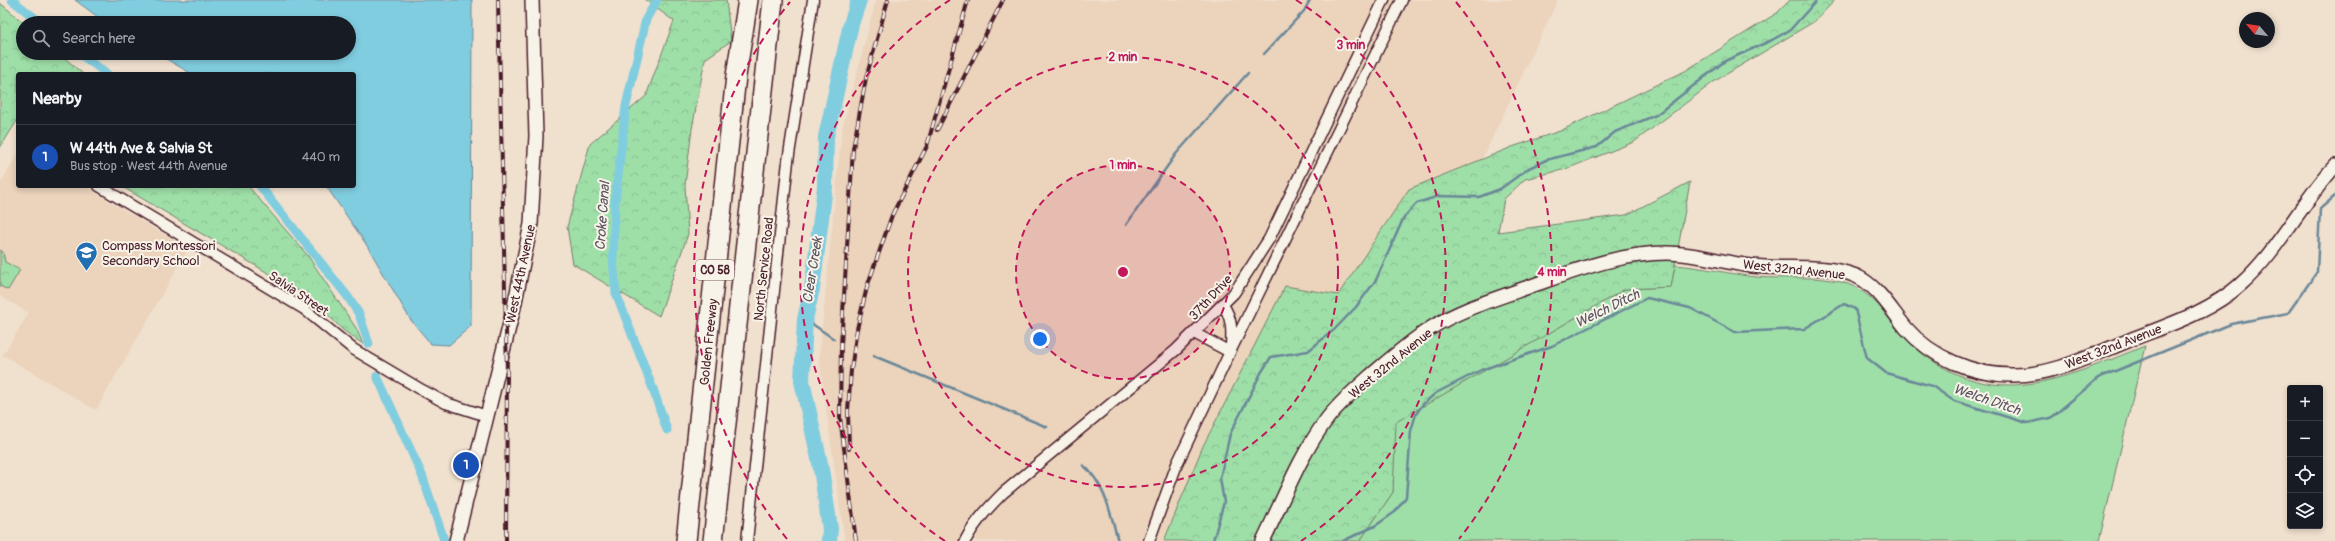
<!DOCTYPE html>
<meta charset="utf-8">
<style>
:root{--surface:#171b24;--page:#242831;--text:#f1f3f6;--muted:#9ea1a6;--line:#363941;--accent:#1f6fb2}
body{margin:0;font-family:Pangolin,sans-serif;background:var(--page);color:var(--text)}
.controls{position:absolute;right:12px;bottom:12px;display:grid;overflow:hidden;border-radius:4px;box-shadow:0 2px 6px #0003}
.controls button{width:36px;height:36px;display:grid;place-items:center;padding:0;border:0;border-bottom:1px solid var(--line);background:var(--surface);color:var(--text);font:20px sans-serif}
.compass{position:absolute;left:2239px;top:12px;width:36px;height:36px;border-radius:50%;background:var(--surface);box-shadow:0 2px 6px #0003;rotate:299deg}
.you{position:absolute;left:1040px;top:339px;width:14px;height:14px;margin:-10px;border:3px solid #fff;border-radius:50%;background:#1a73e8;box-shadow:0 0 0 6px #1a73e833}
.badge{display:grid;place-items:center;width:26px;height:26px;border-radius:50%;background:var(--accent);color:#fff;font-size:13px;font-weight:700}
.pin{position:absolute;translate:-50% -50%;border:2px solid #fff;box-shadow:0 1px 4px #0006}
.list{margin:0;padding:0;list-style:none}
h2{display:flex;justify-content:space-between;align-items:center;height:52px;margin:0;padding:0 16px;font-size:17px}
h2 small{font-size:13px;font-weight:400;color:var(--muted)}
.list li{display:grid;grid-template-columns:26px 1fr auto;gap:12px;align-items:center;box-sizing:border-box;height:64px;padding:0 16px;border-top:1px solid var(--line)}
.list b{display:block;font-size:15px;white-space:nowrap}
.list p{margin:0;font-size:13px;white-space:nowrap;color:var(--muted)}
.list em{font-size:13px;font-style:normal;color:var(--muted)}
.icon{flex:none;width:22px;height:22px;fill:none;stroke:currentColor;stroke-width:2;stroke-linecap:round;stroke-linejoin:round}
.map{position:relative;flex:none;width:2335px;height:541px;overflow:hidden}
.search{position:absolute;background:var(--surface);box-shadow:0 2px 6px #0003;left:16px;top:16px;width:340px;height:44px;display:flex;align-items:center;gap:10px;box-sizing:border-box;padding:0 14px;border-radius:22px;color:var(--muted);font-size:15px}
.panel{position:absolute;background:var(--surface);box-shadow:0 2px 6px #0003;left:16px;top:72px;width:340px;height:116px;border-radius:4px}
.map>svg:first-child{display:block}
</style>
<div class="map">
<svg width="2335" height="541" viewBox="0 0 2335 541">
<defs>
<pattern id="forest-crowns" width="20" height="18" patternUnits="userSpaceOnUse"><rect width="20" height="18" fill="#9edfa8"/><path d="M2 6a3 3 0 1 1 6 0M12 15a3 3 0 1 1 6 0" fill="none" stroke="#8abf91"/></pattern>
</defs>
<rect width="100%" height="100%" fill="#f0e0ce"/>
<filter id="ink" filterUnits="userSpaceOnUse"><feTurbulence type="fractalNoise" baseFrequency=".025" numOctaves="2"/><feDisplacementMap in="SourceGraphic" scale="8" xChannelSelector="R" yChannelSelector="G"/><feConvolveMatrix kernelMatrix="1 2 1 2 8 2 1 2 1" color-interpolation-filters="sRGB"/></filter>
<g filter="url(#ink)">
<path fill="#ebd3bc" d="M876,0H1558L1342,452L1303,541H845L819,358L842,129Z
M18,153V186H84L188,249L96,410L3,355L29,313L0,296V185Z"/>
<path fill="#9edfa8" stroke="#747f6a" d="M1675,265C1702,267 1729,274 1756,277C1788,280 1825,273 1855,287C1880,299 1891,326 1911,344C1991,415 2061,379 2145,346L2099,541H1360L1393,492L1395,422L1625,289L1671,287Z"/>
<path fill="url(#forest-crowns)" stroke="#747f6a" d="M645,0H726L731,41L705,59L692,129L685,185L688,234L659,316L573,264L567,227L590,144L646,96L674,21Z
M1790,0H1835L1815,21L1715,81L1634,142L1566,169L1525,179L1504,199L1498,232L1626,215L1690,182L1671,287L1625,289L1396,422L1393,492L1360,541H1164L1203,446L1285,286L1338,295L1409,189L1512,147L1560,131L1685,71L1777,13Z
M0,3L24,23L23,53H59L83,74H18V119L0,148Z
M121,186H248L308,256L356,328L363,344L343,330L312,299Z
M0,250L3,252L5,262L20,270L8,290L0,286Z"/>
<path fill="#80cde0" stroke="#6a8798" d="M75,0H472L471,326L449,345L431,344L410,319L366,244L326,186H354V74H192L156,53H349V23H106Z"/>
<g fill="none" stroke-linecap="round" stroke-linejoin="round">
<path stroke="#6a8798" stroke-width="2.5" d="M1264,54L1304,11L1310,0
M1126,225L1176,154L1248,73
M805,319L834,339
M874,356L1047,427
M1083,465C1105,483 1111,515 1118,541
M1213,541L1224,502L1220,478L1230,434L1261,373L1271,357L1308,351L1335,329L1356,307L1376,280L1404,217L1417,203L1439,196L1479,197L1500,189L1529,168L1546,160L1597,147L1615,132L1656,115L1725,61L1772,40L1790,30L1817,0
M1343,541L1375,526L1395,512L1406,497L1411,431L1416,414L1423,404L1436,393L1481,370L1552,346L1647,298L1690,308L1735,332L1804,329L1844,304L1855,309L1867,358L1886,373L1932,386L1954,401L2027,423L2051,418L2098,378L2231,324L2288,313L2317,272L2320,209L2335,196"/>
<path stroke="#80cde0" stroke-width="9" d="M12,0L41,23
M657,0L646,19L626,106L615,202L613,259L616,293L653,389L667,430
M79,53L107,74
M260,186L348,297L359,314L369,344
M377,376L422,475L444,540"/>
<path stroke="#80cde0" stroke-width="16" d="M829,541L830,529L821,468L802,381L805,319L812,289L825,187L826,137L851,24L859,0"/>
<defs>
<path id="minor" d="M99,186L304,309L353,349L422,390L446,403L487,416
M1223,305C1232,318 1232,330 1231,346
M1230,352L1402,0
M747,541L788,161L813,0
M965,541C975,522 988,508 1003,493L1176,350L1234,293L1269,239L1384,0
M1149,541L1177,464L1230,352L1194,333"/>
<path id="tertiary" d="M456,541L514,307L531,224L536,136L532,0
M1263,541C1283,500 1300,455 1327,419C1339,403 1355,390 1369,377C1389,360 1409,342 1431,328C1462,308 1499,298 1534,285C1577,270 1621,253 1667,253C1696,253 1724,263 1752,266C1785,270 1825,263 1856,276C1878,286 1891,310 1906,328C1931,357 1973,375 2011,375C2053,376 2092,355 2130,340C2168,325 2210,312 2241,284C2278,251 2301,203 2335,166"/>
<path id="motorway" d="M686,541L736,76L748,0
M713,541L773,0"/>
</defs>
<use href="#minor" stroke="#4a1f2b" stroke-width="13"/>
<use href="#tertiary" stroke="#4a1f2b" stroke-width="16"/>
<use href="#motorway" stroke="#4a1f2b" stroke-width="22"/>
<use href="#minor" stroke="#f7f3e8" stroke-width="10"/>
<use href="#tertiary" stroke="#f7f3e8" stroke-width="13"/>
<use href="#motorway" stroke="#f7f3e8" stroke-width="19"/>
<defs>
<path id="rail" d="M498,0L507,372L506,541
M937,130L1003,0
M849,449L848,411L851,370L857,329L867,287L892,215L927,146L968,0
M856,541L840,417L841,345L853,149L866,78L888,0"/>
</defs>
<use href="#rail" stroke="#4a1f2b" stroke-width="4"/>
<use href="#rail" stroke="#f7f3e8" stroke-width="2.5" stroke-dasharray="8" stroke-linecap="butt"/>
</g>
</g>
<circle cx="1123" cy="272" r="107" fill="#c2185b" fill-opacity=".12"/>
<g fill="none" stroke="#c2185b" stroke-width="2" stroke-dasharray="7 5">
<circle cx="1123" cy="272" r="107"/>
<circle cx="1123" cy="272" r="215"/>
<path d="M945 541A322 322 0 0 1 950 0M1296 0A322 322 0 0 1 1301 541"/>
<path d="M787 539A429 429 0 0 1 790 2M1456 2A429 429 0 0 1 1459 539"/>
</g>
<defs>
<symbol id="school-pin" viewBox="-11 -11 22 30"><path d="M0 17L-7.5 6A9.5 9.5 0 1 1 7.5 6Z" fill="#1f6fb2" stroke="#f7f3e8"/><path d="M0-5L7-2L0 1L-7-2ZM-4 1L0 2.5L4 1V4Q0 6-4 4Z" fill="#fff"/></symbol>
</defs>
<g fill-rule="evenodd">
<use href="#school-pin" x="74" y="240" width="25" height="34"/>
</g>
<g text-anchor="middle" stroke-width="4" stroke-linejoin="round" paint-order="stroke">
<rect fill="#f7f3e8" stroke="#7e5f64" stroke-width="1" x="696" y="260" width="38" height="20" rx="3"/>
<g font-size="12" font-weight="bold" fill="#4a1f2b">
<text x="715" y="274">CO 58</text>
</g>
<g font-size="13" fill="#4a1f2b" stroke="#f7f3e8" text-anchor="start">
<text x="102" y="250">Compass Montessori<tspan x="102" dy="15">Secondary School</tspan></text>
</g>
<g font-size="13" fill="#4a1f2b" stroke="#f7f3e8">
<text transform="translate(763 269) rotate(-84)" y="5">North Service Road</text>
<text transform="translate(1794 269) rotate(6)" y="5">West 32nd Avenue</text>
<text transform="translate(520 274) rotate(-78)" y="5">West 44th Avenue</text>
<text transform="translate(299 293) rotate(34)" y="5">Salvia Street</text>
<text transform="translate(1210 297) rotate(-47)" y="5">37th Drive</text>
<text transform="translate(708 342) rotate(-84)" y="5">Golden Freeway</text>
<text transform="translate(2113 346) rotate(-21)" y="5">West 32nd Avenue</text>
<text transform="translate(1390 363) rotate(-39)" y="5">West 32nd Avenue</text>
</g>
<g font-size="14" font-style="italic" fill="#5a5361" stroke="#f7f3e8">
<text transform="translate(602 216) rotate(-86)" y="5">Croke Canal</text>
<text transform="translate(812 270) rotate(-81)" y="5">Clear Creek</text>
<text transform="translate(1607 308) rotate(-26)" y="5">Welch Ditch</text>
<text transform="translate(1987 399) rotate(19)" y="5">Welch Ditch</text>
</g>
</g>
<circle cx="1123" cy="272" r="6" fill="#c2185b" stroke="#f7f3e8" stroke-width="2"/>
<g font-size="12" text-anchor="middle" font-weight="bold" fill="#c2185b" stroke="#f7f3e8" stroke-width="4" stroke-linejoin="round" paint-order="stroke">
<text x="1351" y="49">3 min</text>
<text x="1123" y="61">2 min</text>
<text x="1123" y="169">1 min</text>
<text x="1552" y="276">4 min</text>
</g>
</svg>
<div class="controls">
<button>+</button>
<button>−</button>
<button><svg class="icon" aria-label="locate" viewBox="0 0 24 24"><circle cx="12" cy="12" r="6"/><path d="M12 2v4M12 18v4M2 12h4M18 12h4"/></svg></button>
<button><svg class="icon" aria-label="layers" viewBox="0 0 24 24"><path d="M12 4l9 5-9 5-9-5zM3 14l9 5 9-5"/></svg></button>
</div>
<svg class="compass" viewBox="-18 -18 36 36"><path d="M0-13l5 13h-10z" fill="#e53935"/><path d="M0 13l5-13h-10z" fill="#9ea1a6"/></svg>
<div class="you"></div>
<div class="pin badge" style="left:466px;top:465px;background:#1a4fb4">1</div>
<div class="search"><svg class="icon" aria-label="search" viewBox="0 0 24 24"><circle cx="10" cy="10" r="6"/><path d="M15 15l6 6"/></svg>Search here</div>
<section class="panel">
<h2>Nearby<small></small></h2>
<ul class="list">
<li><span class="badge" style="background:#1a4fb4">1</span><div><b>W 44th Ave &amp; Salvia St</b><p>Bus stop · West 44th Avenue</p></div><em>440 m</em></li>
</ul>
</section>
</div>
